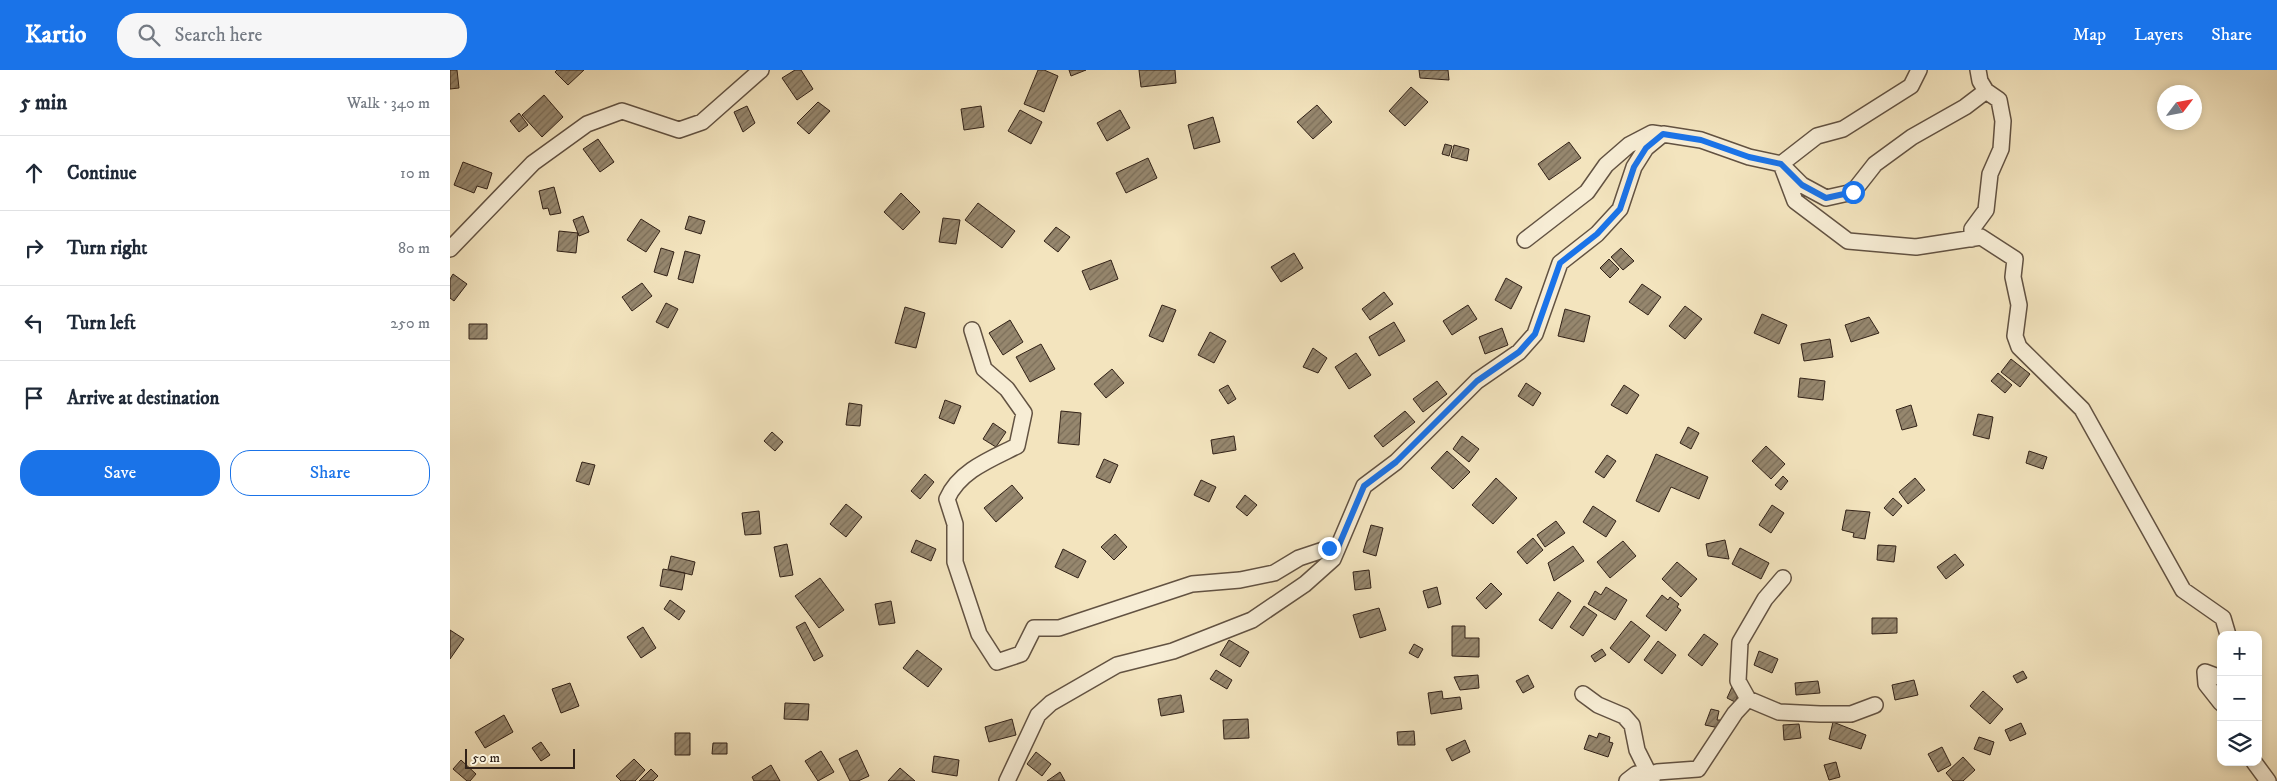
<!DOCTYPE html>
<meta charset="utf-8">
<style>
:root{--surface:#fff;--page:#f6f6f7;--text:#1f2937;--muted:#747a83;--line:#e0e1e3;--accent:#1a73e8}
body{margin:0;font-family:"IM FELL DW Pica",serif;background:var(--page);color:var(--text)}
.controls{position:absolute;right:15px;bottom:15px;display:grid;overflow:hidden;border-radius:10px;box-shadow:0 2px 8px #0003}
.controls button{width:45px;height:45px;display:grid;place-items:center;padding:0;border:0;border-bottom:1px solid var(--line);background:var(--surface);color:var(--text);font:25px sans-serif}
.compass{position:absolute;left:1707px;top:15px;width:45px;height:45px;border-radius:50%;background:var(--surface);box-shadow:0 2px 8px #0003;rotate:58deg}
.scale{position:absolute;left:15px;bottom:12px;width:110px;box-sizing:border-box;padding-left:5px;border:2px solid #322218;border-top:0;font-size:14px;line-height:18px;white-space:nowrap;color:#322218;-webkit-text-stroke:4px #f7edd5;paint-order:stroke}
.stop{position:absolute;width:15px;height:15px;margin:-11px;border:4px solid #1a73e8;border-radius:50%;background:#fff}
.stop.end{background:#1a73e8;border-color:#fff;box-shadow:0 1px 5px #0008}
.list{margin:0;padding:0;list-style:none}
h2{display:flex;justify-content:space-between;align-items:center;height:65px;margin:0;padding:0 20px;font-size:21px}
h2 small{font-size:16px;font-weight:400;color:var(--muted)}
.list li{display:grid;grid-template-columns:32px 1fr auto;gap:15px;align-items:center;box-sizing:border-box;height:75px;padding:0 20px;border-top:1px solid var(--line)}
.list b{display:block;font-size:19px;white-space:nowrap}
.list em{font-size:16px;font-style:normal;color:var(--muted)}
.actions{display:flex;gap:10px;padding:15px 20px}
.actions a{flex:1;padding:11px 0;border:1px solid var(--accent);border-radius:20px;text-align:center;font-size:18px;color:var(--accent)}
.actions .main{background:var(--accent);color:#fff}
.icon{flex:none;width:28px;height:28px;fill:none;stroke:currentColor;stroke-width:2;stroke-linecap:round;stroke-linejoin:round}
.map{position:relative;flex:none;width:1827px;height:711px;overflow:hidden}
header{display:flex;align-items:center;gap:30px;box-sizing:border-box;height:70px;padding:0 25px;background:var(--accent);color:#fff}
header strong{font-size:24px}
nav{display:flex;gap:28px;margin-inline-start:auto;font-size:18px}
.search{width:350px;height:45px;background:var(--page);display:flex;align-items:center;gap:12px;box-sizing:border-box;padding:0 18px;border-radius:20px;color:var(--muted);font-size:19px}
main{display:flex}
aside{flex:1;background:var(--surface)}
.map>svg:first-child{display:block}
</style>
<header>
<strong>Kartio</strong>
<div class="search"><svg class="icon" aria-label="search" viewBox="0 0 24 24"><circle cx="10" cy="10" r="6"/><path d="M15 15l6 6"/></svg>Search here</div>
<nav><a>Map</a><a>Layers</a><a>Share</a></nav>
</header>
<main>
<aside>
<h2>5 min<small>Walk · 340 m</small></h2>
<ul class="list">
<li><svg class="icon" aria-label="ahead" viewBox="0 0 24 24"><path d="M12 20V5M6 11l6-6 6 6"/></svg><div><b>Continue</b></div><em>10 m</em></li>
<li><svg class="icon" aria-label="right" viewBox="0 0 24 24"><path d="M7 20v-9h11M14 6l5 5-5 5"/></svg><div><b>Turn right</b></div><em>80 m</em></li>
<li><svg class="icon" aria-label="left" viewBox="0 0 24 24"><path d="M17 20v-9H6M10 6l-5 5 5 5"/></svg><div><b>Turn left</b></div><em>250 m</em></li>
<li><svg class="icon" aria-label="arrive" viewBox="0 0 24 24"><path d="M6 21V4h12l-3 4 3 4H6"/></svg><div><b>Arrive at destination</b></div></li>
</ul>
<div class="actions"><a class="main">Save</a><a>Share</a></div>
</aside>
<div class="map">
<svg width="1827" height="711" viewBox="0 0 1827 711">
<defs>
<pattern id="building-hatch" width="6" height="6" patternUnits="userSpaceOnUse" patternTransform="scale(1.25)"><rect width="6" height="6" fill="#96876e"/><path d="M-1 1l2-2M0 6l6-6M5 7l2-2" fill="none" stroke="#7b6e59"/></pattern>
</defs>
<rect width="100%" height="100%" fill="#f3e4be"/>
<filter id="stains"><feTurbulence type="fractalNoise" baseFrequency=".004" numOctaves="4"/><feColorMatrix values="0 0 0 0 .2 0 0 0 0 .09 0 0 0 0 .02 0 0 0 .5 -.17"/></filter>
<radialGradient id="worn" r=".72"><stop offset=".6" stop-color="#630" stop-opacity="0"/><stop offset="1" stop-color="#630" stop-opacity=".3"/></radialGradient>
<path fill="url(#building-hatch)" stroke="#322218" d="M0,0H7L9,18L0,19Z
M107,0H134L118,15L105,2Z
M345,0H351L363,19L347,30L332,8Z
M588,0H594L608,6L594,42L574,34Z
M619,0H636L621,6Z
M689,0H725L726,13L691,17Z
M969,0H998L999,10L970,8Z
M961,17L978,32L955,56L939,41Z
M94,25L113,47L92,67L72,45Z
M368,32L380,41L359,64L347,53Z
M867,35L882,52L863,69L847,52Z
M297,36L305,53L293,62L284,42Z
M531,36L534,57L514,60L511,39Z
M570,40L592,52L581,74L558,61Z
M670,40L680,58L657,71L647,53Z
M69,43L78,55L69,62L60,51Z
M763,47L770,72L744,79L738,55Z
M148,69L164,92L150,102L133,79Z
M1119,72L1131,88L1099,110L1088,94Z
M995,74L1002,76L999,86L992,84Z
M1004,75L1019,79L1017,91L1001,87Z
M698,88L707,108L676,123L666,103Z
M13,92L42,103L37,119L27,116L24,123L4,115Z
M104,117L111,143L100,145L98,138L93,139L89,121Z
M451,123L470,142L453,160L434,142Z
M528,133L565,161L552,178L515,150Z
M133,146L139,162L129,166L123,150Z
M239,146L255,151L251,164L235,159Z
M493,148L510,150L506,174L489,172Z
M191,149L210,161L196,182L177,170Z
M606,157L620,167L608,182L594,171Z
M109,161L128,163L126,183L107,181Z
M211,178L224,182L217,206L204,202Z
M1171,178L1184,191L1173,200L1161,187Z
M235,181L250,185L243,213L228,209Z
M844,183L853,198L831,212L821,197Z
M1159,189L1169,199L1160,208L1150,198Z
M661,190L668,209L640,220L632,201Z
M3,204L17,214L4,231L0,228V209Z
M1056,208L1072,217L1061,239L1045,230Z
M192,213L202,226L182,241L172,227Z
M1192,214L1211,227L1198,245L1179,232Z
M934,222L943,234L920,250L912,239Z
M216,233L228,239L218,258L206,252Z
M712,235L726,240L713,272L699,266Z
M1018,235L1027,249L1002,265L993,251Z
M1235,236L1252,249L1235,269L1219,256Z
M455,237L475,243L466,278L445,273Z
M1115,239L1140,246L1134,272L1108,266Z
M1312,244L1337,255L1329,274L1304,263Z
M1419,247L1429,263L1401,272L1395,255Z
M560,250L573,272L553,285L539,263Z
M944,252L955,271L929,286L919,267Z
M19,254H37V269H19Z
M1052,258L1058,275L1035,284L1029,267Z
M760,262L776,271L764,293L748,285Z
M1380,269L1383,287L1354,291L1351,274Z
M591,274L605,299L580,312L566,287Z
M863,278L877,288L868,303L853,297Z
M906,283L921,305L899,319L885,297Z
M1561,289L1580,304L1570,317L1551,302Z
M662,299L674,313L656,328L644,314Z
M1548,303L1562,315L1555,323L1541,311Z
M1350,308L1375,311L1373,330L1348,327Z
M987,311L997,324L973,342L963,329Z
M1076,313L1091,323L1083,336L1068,326Z
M778,315L786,329L778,334L769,320Z
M1174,315L1189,325L1177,344L1161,335Z
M495,330L511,336L504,354L489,348Z
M399,333L412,335L410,356L396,355Z
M1461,335L1467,356L1452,360L1446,340Z
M611,341L631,343L629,375L608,373Z
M955,341L965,352L933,377L924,366Z
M1528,344L1543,347L1539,369L1523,365Z
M543,353L556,362L546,377L533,369Z
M1238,357L1249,363L1241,379L1230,373Z
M322,362L333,372L325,381L314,371Z
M784,366L786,380L763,384L761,370Z
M1012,366L1029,379L1019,392L1003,379Z
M1316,376L1335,394L1321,409L1302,391Z
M997,381L1020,402L1003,419L981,398Z
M1579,381L1597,387L1593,399L1576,393Z
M1206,384L1258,407L1249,429L1221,417L1209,442L1186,431Z
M1157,385L1166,391L1154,408L1145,402Z
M654,389L668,395L660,413L646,407Z
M132,392L145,395L139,415L126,411Z
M475,404L484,412L470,429L461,421Z
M1333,406L1338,411L1331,420L1325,415Z
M1046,408L1067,428L1043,454L1022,435Z
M1465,408L1475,420L1458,434L1449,422Z
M751,410L766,417L759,432L744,425Z
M562,415L573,428L546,452L534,438Z
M795,425L807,435L797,446L786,437Z
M1443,428L1452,436L1443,446L1434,438Z
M396,434L412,447L396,467L380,454Z
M1322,435L1334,443L1321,463L1309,455Z
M1143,436L1166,451L1156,467L1133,452Z
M1396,440L1420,442L1415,469L1403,467L1404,463L1392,460Z
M309,441L311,464L295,465L292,443Z
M1106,451L1115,463L1095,477L1087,465Z
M921,455L933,458L926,486L913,482Z
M665,464L677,477L664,490L651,477Z
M1083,468L1093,480L1077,494L1067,482Z
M466,470L486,479L481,491L461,482Z
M1275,470L1279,489L1258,486L1256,474Z
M1173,471L1186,486L1160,508L1147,492Z
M337,474L343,505L330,507L324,477Z
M1428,475L1446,476L1444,492L1427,490Z
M1123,476L1134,491L1104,511L1098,493Z
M1290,478L1319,493L1311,509L1282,494Z
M613,479L636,491L628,508L605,497Z
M1505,484L1514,495L1496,509L1487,497Z
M221,486L245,492L242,505L218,499Z
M1227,492L1247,509L1231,527L1212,509Z
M213,499L235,503L232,520L210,516Z
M919,500L921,518L905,520L903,502Z
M370,508L394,540L369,558L345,526Z
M1041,513L1052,524L1036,539L1026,528Z
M987,517L991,534L978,538L973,521Z
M1156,517L1177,530L1165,550L1138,534L1145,521L1151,525Z
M1108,522L1121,531L1102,559L1089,550Z
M1212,525L1218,530L1220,527L1229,534L1227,537L1231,540L1216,561L1196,546Z
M220,530L235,541L229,550L214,539Z
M441,531L445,553L429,555L425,534Z
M1134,536L1147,545L1133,566L1120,557Z
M929,538L936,560L910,568L903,545Z
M1422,548H1447V563L1422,564Z
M1181,551L1200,566L1179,593L1160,578Z
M355,552L373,586L364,591L346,557Z
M1002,556H1015V568H1029V587L1002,586Z
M193,557L206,578L191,588L177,567Z
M0,560L14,569L0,589Z
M1254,564L1268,574L1252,596L1238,585Z
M779,570L799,582L790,597L770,585Z
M1208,571L1226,585L1212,604L1194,590Z
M964,574L973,579L968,588L959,583Z
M1152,579L1156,585L1145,592L1141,586Z
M467,580L492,599L478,617L453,598Z
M1309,581L1328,589L1322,603L1304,595Z
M766,600L782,610L777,619L760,609Z
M1573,601L1577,608L1567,613L1563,606Z
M1028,605L1029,618L1010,620L1004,607Z
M1078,605L1084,617L1073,623L1066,611Z
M1464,610L1468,625L1445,630L1442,615Z
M1368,611L1370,623L1346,625L1345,613Z
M120,613L129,636L111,643L102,619Z
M1282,617L1290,621L1285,632L1277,628Z
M992,621L993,629L1010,627L1012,639L981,644L978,623Z
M1533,621L1553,639L1540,654L1520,636Z
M731,625L734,642L711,646L708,629Z
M335,633L359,634L358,650L334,649Z
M1261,639L1269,641L1267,650H1270L1269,658L1255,655Z
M54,645L63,662L35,678L25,662Z
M562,649L566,665L539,672L535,657Z
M798,649L799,668L774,669L773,650Z
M1383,652L1416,665L1411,679L1379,669Z
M1571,653L1576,664L1560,671L1555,660Z
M1349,654L1351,668L1334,670L1333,655Z
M964,661L965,675H948L947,662Z
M225,663H240V685H225Z
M1149,663L1160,667L1159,672L1163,673L1158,687L1134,679L1139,665L1147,668Z
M1529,667L1544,672L1540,685L1524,679Z
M1015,670L1020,682L1002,691L996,679Z
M91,672L100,685L91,691L82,678Z
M263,673H277V684H262Z
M1492,677L1501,695L1488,702L1478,684Z
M407,680L419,706L408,711H400L389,689Z
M371,681L384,702L368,711L355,691Z
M586,682L601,694L592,706L577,694Z
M484,686L509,690L507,706L482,702Z
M1513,687L1525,700L1513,711H1503L1496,703Z
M184,689L195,700L185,711H171L166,706Z
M11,690L26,704L20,711H17L3,699Z
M1386,692L1390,707L1379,710L1374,695Z
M321,695L330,711H304L302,707Z
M450,698L465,711H438Z
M201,699L208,706L203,711H189Z
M610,702L615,711H597Z"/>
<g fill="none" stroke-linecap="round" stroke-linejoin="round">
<defs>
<path id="street" d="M1469,0L1461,16L1393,59L1367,66L1331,94L1352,115L1376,128L1403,122L1425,94L1462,67L1515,37L1536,21L1530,11L1528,0
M1522,169V159L1536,140L1540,104L1551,79L1553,51L1549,30L1536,21
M1075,170L1137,122L1156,95L1179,75L1202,63L1209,64
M0,179L83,93L137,54L172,41L229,60L252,52L311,0
M522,260L534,299L557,319L574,343L567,376C541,389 509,401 497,429L505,454V492L529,564L547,592L571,584L584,558H609L742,514L790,510L824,503L849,488L879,478L886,482L883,489L855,514L802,550L723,581L667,595L601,633L588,645L557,711
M886,482L914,416L946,392L1027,311L1069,282L1085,264L1110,193L1147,164L1170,139L1184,97L1196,78L1213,64L1251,70L1299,87L1331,94L1345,131L1398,171L1466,177L1531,167L1565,189L1563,207L1569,235L1565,266L1569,277L1632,339L1733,520L1773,548L1778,565
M1771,608L1755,602L1756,614L1771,633
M1133,624L1148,635L1174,646L1182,655L1187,680L1201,708L1207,702L1248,699L1285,643L1298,629L1329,642L1370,644H1401L1425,635
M1298,629L1288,611L1290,572L1315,529L1333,508
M1804,692L1818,711
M1177,711L1186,704L1201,708L1202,711"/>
</defs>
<use href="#street" stroke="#625242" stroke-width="18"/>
<use href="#street" stroke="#f7edd5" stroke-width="15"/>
</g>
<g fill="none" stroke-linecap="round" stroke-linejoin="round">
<path stroke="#1a73e8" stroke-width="6" d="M879,478L886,482L914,416L946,392L1027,311L1069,282L1085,264L1110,193L1147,164L1170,139L1184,97L1196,78L1213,64L1251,70L1299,87L1331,94L1352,115L1376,128L1403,122"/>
</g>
<rect width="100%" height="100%" filter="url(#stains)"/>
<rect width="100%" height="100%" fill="url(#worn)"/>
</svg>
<div class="controls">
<button>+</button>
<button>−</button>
<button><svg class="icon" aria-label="layers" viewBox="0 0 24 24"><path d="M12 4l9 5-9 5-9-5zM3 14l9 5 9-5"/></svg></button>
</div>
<svg class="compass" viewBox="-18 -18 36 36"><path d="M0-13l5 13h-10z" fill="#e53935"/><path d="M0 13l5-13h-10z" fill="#747a83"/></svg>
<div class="scale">50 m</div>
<div class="stop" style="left:1403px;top:122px"></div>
<div class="stop end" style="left:879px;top:478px"></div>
</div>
</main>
